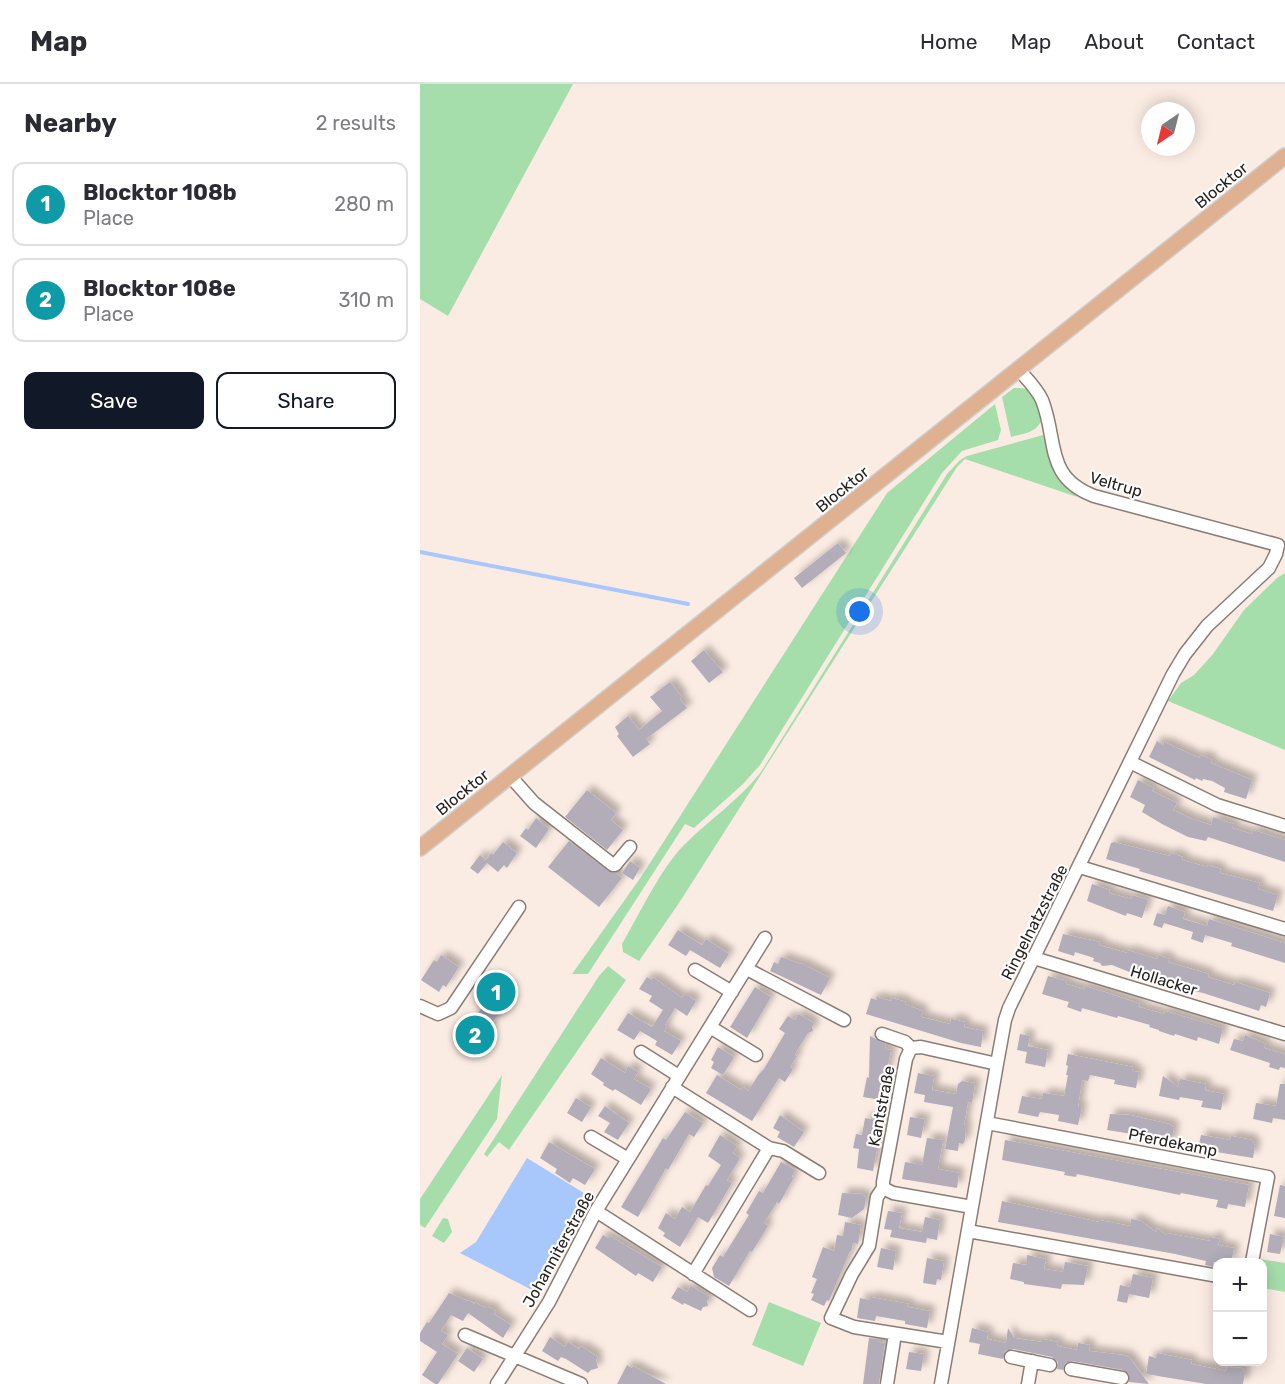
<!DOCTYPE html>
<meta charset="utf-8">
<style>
:root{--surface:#fff;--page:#f2f2f3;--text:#2b2b33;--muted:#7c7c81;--line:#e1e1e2;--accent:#111827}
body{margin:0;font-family:Rubik,sans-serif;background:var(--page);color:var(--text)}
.controls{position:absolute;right:18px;bottom:18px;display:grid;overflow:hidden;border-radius:12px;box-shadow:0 3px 15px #0003}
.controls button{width:54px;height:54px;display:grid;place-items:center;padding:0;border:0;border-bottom:2px solid var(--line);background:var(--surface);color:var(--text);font:30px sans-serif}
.compass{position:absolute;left:721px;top:18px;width:54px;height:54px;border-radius:50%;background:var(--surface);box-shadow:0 3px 15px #0003;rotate:215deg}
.you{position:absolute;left:440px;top:528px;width:21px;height:21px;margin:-15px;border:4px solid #fff;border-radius:50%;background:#1a73e8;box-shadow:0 0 0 9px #1a73e833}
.badge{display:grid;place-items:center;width:39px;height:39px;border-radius:50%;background:var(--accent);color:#fff;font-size:20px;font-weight:700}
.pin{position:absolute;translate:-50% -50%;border:3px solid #fff;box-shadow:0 2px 6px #0006}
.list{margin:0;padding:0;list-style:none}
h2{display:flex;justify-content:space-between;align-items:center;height:78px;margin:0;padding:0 24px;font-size:26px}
h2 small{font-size:20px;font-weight:400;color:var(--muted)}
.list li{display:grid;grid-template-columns:39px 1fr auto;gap:18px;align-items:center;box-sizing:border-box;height:84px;margin:0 12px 12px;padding:0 12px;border:2px solid var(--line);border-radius:12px}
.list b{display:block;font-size:22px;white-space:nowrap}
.list p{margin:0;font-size:20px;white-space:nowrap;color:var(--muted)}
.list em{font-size:20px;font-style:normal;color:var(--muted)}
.actions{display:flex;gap:12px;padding:18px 24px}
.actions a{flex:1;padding:14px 0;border:2px solid var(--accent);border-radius:12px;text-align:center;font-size:21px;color:var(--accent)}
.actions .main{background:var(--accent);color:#fff}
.map{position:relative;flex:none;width:865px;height:1300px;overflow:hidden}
header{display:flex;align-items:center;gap:36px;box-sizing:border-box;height:84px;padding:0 30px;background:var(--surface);border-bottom:2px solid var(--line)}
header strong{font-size:28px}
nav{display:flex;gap:33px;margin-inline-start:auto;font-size:21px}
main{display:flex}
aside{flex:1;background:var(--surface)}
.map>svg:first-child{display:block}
</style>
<header>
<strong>Map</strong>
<nav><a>Home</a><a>Map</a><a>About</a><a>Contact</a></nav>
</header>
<main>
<aside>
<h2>Nearby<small>2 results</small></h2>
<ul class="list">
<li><span class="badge" style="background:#0f9aa8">1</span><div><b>Blocktor 108b</b><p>Place</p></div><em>280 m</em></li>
<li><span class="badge" style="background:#0f9aa8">2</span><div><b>Blocktor 108e</b><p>Place</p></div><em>310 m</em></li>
</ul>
<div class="actions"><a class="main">Save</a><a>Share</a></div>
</aside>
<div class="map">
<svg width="865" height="1300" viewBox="0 0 865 1300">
<defs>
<filter id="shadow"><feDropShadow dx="5.5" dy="-5.5" stdDeviation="3" flood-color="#0004"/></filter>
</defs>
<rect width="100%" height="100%" fill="#fbece3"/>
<path fill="#a6deab" d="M0,0H153L28,232L0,215Z
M594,304C601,304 607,304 612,308C619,314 625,331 620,339C615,349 601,350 591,353L582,313Z
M575,320L581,346L578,356L542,367L522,389L340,681L323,700L274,744L265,740L168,890H152L221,793L467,409Z
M623,351C638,370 642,395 657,413L545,375L537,383L259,819L219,877L203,868L202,860C219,831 241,784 264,761C289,736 319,716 341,688L527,390L540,376L547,372Z
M865,489V666L748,617L761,599L774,591L793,570L824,526L857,494Z
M188,882L206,896L89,1066L79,1058L67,1073L64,1070L179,892Z
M82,991L77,1035L5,1144L0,1141V1115Z
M23,1134L28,1135L32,1148L24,1159L12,1152Z
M840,1175L865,1179V1208L843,1204L842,1178H839Z
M349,1218L401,1239L383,1282L332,1261Z"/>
<path fill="#a8c7fb" d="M107,1074L172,1114L116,1208L40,1169L56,1158Z"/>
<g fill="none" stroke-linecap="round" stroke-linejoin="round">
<path stroke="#a8c7fb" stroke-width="4" d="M0,468L268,520"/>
</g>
<path fill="#b3adba" filter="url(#shadow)" d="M418,459L426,469L382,504L374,494Z
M284,566L303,588L289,599L271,577Z
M250,598L262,613L260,615L267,624L226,655L230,660L213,673L197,652L199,650L195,643L208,632L219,646L242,627L230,613Z
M737,657L743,661L744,658L779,674L781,671L792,676L791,679L832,696L826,715L804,708L805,704L792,697L783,695L782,697L776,694L775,696L729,673Z
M718,696L734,704L732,707L757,719L753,726L772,735L791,741L793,733L814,740L812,744L832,750L833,746L865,756V778L788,753L786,757L768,753L742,740L722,728L725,721L710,713Z
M167,706L196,729L191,736L203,746L187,766L145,733Z
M116,734L129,745L116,764L100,752L106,744L108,746Z
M149,757L188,787L196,789L202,794L179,823L128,783Z
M83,758L97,769L87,784L84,781L78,788L67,779L58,790L50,784L60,771L66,776L71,769L73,771Z
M694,758L750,772L751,769L763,773L762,776L787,783L788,781L801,785L800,789L840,799L838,805L858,811L853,827L719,787L720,785L686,775L691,759Z
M210,777L220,784L213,796L202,789Z
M672,800L690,806L689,809L711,815L712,811L728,816L722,834L707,829L706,832L667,817Z
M748,822L765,828L763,835L787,842L789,835L865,859V879L811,862L812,859L785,851L783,859L771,855L773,848L744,839L742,844L733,841L737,829L745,831Z
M258,846L282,861L286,855L309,870L300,884L270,866L266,872L248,861Z
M643,850L680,858L679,861L707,869V866L737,875L738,871L750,875L748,878L789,890L788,893L814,901L815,898L850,909L846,923L841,921L839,927L783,909L754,903L737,896L725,892L724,894L692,881L682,882L680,879L673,877L674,874L655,868L654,872L638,867Z
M21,871L39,883L26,903L23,901L19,908L1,896L14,876L17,878Z
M361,873L381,880V879L410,894L401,911L350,887L354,878L358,880Z
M628,892L647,897L646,900L664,905L665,902L688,909L720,920L719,923L744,930L745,927L803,944L799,960L778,953L777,957L755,950L754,952L739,947V946L729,943L730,941L698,932L697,934L662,924L661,928L647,923L649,918L622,910Z
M227,893L232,896L233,893L262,914L265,910L276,917L267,932L255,924L245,941L247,942L244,947L261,957L252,971L235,961L237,957L220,947L214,956L197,946L208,929L232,943L243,926L229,917L232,912L219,905Z
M73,894L91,906L79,923L82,925L70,942L73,944L61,962L43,950L68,915L61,911Z
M335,903L351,913L327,954L310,943Z
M457,913L471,917L472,914L486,918L485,920L503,927L501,933L530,940L531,935L545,938L544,943L563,947L561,963L541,959L446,930L451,914L457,916Z
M378,930L394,939L392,943L393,947L388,949L378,965L375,971L377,972L370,983L373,985L365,998L359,994L332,1037L286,1009L297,991L321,1006L323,1003L328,1007L339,990L344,985L365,949L359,945L368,932L375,936Z
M600,950L610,952L608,962L628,966L625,983L605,979L607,968L597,966Z
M825,951L846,960L844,964L865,970V984L860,983L859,986L849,983L850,979L810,966L814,955L823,957Z
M450,952L466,960L465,965L471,966L461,1016L443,1013L447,993L449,994Z
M298,963L314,973L303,991L291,984L294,978L291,976Z
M648,970L713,983L712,987L719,988L716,1004L694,1000L695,996L670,991L668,997L662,996L658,1023H662L658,1041L638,1037L639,1031L620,1028L618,1033L598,1029L602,1012L622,1015L623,1009L644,1012L648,991H646L648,982L646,981Z
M181,974L205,989L208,982L218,988L214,995L231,1005L221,1021L195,1005L193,1007L183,1001L184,999L171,990Z
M498,989L514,992L512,1006L536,1010L538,1000L542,997L555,999L552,1019L548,1018L544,1041H546L545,1056L543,1060L539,1059L538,1067L525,1065L533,1023L504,1018L505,1011L494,1009Z
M743,992L758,1003L760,995L786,1000L785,1006L804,1010L801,1026L781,1023L783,1017L760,1013L759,1016L739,1012Z
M860,1000H865V1036L853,1034L852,1039L833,1035L836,1019L856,1022Z
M156,1014L171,1023L162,1038L147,1029Z
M185,1022L209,1039L198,1056L184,1048L190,1039L178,1032Z
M265,1028L283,1039L274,1053L269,1050L248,1086L246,1084L218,1133L201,1123L243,1054L246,1056Z
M690,1030L710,1031L749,1040L754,1043L751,1060L731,1056V1053L687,1046Z
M360,1031L384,1048L374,1063L357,1053L360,1048L353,1044Z
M490,1033L505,1035L501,1054L487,1051Z
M445,1034L462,1037L453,1087L437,1084L439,1065L433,1064L436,1050L442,1051Z
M300,1051L317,1062L313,1069L320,1074L307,1096L312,1099L288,1139L278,1133L260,1163L243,1152L245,1149L238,1144L246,1129L255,1135L262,1123L270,1128L286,1101L288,1102L301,1081L288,1072Z
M781,1051L810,1056L811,1052L832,1056L835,1062L833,1074L778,1065Z
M507,1054L523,1056L518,1085L539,1089L537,1104L482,1095L485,1078L502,1081Z
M585,1056L829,1101L825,1123L808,1120L807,1125L796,1123L798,1116L761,1109L760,1111L657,1090L656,1093L644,1091L645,1088L582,1076Z
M129,1058L175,1085L165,1101L153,1094L150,1099L135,1089L137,1085L120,1074Z
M361,1078L375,1086L372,1092L373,1095L359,1120L357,1118L344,1139L348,1142L332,1168L330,1167L309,1202L294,1193L292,1184L300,1171L303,1173L329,1131L326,1129L332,1119L339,1107L343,1109Z
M860,1101L865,1102V1134L854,1132Z
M422,1109L443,1110L446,1114L444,1125L432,1134L418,1131Z
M582,1117L679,1138V1136L710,1142L711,1135L721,1137L736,1148L737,1144L746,1151V1149L790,1157V1153L800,1155L798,1161L814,1164L811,1179L794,1178L793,1183L785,1181L786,1177L755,1170L578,1138Z
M468,1127L482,1129L479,1144L502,1148L505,1133L520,1136L517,1156L507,1154L506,1159L470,1153L472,1146L464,1145Z
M425,1138L441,1141L438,1160L433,1159L431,1168L430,1167L409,1217L407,1216L404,1222L391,1216L394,1210L391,1209L397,1195L392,1193L403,1163L414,1167L417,1151L423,1152Z
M850,1150L864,1153L860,1170L847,1168Z
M183,1151L188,1154L190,1152L242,1183L233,1198L218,1189L216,1192L175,1164Z
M461,1164L476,1167L473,1186L457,1183Z
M607,1171L626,1175L624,1185L643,1188L645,1178L668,1182L664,1201L642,1200L641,1205L604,1200V1198L590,1195L593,1179L606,1181Z
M507,1174L524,1177L521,1196L517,1195L516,1201L503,1199Z
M713,1190L733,1194L729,1214L709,1210L707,1219L697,1217L700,1201L710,1203Z
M271,1202L290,1213L287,1217L288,1222L283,1223L281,1227L264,1219L263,1221L251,1214L258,1203L267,1208Z
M29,1209L48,1217L49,1216L54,1220L55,1218L65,1224L67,1222L76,1227L74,1230L91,1241L83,1254L48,1229L43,1237L31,1231L21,1247L28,1251L22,1260L38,1270L18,1300H15L2,1291L17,1268L0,1257V1249L7,1238L9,1239Z
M450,1213L489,1220L488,1223L510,1227L507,1244L485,1240V1237L456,1232L455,1237L437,1234L440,1214L449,1216Z
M552,1244L568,1248L567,1255L586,1259L588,1244L594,1254L621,1258L622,1255L638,1258L637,1262L657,1266L658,1259L670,1261L669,1267L703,1271L709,1273L729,1300L709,1298V1291L703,1286L652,1277L645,1279L643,1286L637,1285L638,1278L632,1273L593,1265L585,1267L583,1275L558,1270L560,1260L549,1258Z
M130,1253L145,1263L148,1258L159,1265L161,1262L178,1273L176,1276L178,1284L171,1286L168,1289L146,1275L141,1273L138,1277L122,1267Z
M449,1254L459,1255L458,1258L465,1259L459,1300H443Z
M47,1264L63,1275L54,1288L38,1277Z
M489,1268L504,1270L501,1287L486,1285Z
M737,1269L772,1276L771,1280L806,1287L807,1283L822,1284L825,1289L823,1300H786L726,1290L729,1272L736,1274Z
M207,1281L212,1284L213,1282L246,1300H197Z"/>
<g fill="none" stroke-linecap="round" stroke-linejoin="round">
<defs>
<path id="minor" d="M710,678L797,721L865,742
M90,692L114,719L193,781H195L210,763
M660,783L865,845
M614,874L865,950
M327,885L424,936
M275,886L312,908
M0,922L18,930L31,924L99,823
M290,943L336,971
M462,950L485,958L491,964
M221,968L259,992
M252,1003L349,1064L363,1067L399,1089
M567,1039L848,1093L832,1178
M171,1053L208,1075
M463,1104L457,1113L449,1162L432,1190L411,1234L434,1243L528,1258
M552,1123L473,1109L463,1104V1098L486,975L491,964L501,963L577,980
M176,1127L330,1226
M548,1147L798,1192
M273,1190L349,1064
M45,1251L161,1300
M591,1273L630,1281
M651,1285L702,1294
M77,1300L129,1218L176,1127L345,854
M467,1300L475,1250
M521,1300L577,980L585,936L589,924L753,590L765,570L787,542L849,484L856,470L858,461L674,412C624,393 638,356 622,316C617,305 607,295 599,286
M608,1300L612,1277"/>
<path id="major" d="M0,764L865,72"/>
</defs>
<use href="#minor" stroke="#8a7d75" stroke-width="15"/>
<use href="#major" stroke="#cfcece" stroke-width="18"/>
<use href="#minor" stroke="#fff" stroke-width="12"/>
<use href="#major" stroke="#dfb190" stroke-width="15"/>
</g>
<g text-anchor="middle" stroke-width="4.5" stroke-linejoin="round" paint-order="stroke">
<g font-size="16" fill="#27221e" stroke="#fdfdfd">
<text transform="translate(801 101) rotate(-39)" y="6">Blocktor</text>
<text transform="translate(696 400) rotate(16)" y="6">Veltrup</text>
<text transform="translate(422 405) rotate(-39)" y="6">Blocktor</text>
<text transform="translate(42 708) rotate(-39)" y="6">Blocktor</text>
<text transform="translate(614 838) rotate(-63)" y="6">Ringelnatzstraße</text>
<text transform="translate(744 896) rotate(17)" y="6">Hollacker</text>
<text transform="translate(461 1022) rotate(-79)" y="6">Kantstraße</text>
<text transform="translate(753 1058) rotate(11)" y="6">Pferdekamp</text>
<text transform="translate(138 1165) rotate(-61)" y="6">Johanniterstraße</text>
</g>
</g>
</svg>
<div class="controls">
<button>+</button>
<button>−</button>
</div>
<svg class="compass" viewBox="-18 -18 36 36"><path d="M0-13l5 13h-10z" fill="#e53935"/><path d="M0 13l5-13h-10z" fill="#7c7c81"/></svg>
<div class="you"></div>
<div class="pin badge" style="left:76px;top:908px;background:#0f9aa8">1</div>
<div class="pin badge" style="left:55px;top:951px;background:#0f9aa8">2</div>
</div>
</main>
